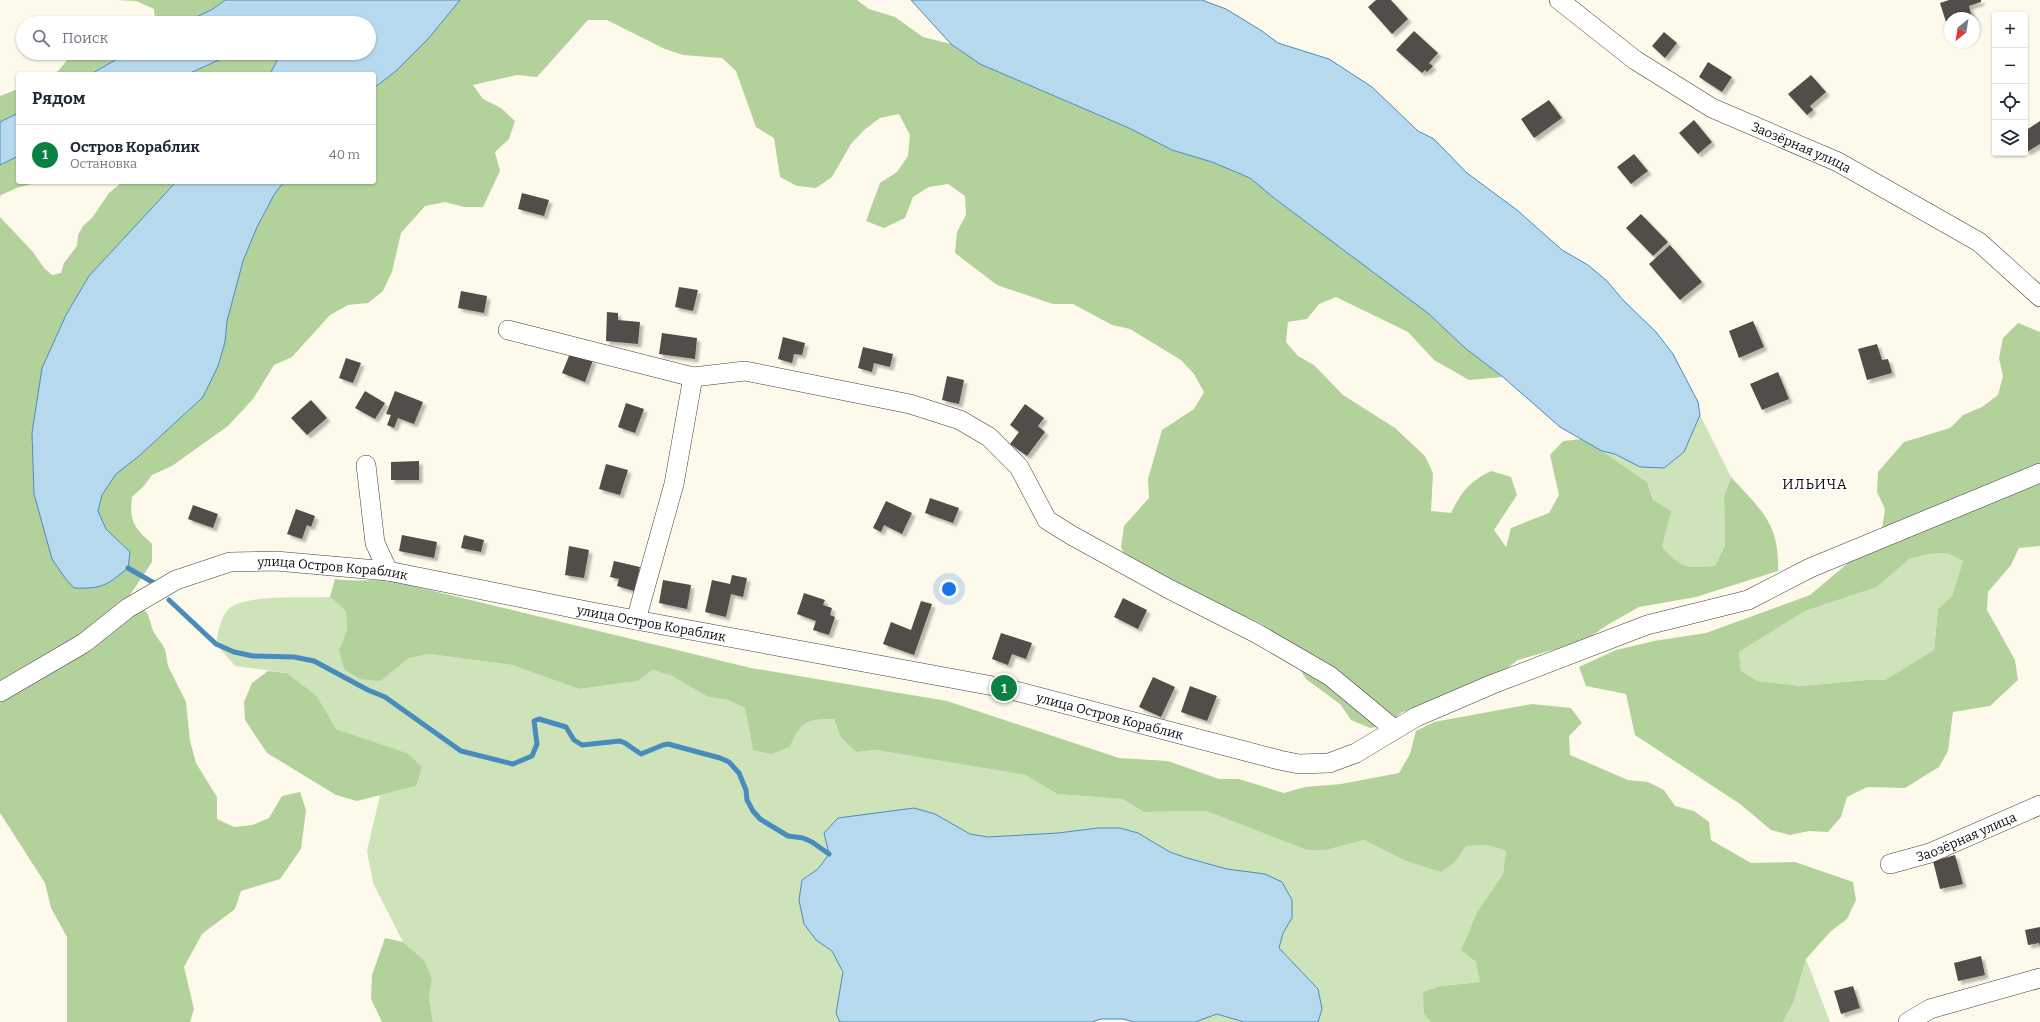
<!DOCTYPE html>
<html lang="ru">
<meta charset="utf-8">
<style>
:root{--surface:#fff;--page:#f6f6f7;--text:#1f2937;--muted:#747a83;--line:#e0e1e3;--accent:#0b8043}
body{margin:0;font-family:Bitter,serif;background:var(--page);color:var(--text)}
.controls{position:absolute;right:12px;top:12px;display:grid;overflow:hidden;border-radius:4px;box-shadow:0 1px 3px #0004}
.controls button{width:36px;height:36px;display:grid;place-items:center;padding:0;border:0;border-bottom:1px solid var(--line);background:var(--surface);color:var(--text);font:20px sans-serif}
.compass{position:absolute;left:1944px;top:12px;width:36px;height:36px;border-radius:50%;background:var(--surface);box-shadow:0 1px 3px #0004;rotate:210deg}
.you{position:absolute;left:949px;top:589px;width:14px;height:14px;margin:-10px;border:3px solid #fff;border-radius:50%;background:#1a73e8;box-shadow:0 0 0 6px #1a73e833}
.badge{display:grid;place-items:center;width:26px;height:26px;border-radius:50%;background:var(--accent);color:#fff;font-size:13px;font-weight:700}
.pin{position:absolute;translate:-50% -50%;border:2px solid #fff;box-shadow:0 1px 4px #0006}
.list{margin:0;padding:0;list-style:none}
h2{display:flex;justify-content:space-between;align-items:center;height:52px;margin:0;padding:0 16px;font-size:17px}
h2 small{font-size:13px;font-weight:400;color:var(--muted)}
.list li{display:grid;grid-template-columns:26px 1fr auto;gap:12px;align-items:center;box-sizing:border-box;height:60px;padding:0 16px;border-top:1px solid var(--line)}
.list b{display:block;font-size:15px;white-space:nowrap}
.list p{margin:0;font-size:13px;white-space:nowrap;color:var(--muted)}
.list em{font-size:13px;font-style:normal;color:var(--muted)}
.icon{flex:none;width:22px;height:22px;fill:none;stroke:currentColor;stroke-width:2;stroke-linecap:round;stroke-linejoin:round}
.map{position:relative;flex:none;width:2040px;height:1022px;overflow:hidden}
.search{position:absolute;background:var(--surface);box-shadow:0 1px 3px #0004;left:16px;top:16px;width:360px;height:44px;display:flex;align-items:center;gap:10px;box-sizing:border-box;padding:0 14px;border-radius:22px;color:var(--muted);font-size:15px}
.panel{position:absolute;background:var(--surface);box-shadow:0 1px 3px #0004;left:16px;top:72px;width:360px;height:112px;border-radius:4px}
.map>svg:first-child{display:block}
</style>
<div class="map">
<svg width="2040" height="1022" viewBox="0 0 2040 1022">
<defs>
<filter id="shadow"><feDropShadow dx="3.5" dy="3.5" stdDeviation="1" flood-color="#0004"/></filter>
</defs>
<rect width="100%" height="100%" fill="#fdfaec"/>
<path fill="#cfe3ba" d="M1700,415L1731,477L1724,496L1725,545L1715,566C1688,568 1682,569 1662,547L1670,511L1653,500L1647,482L1602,451L1615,454L1640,467L1684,451Z
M1947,553L1963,561L1952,596L1938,609L1934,650L1885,680H1866L1801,686L1758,681L1741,671L1739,652L1805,611L1877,587L1909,559L1929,554Z
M330,597L346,611L347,630L339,650L381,681L409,658L429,654L512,665L579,689L638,681L653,670L672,676L708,697L728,700L745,708L753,750L790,747C800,722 807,719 834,719L841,738L856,752L876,750L1025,775L1057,794L1122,799L1144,812L1206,811L1307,850H1326L1364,840L1404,860L1456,861L1466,846L1487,845L1506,851L1503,874L1477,912L1461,950L1476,962L1481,982L1441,986L1424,1014L1431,1022H1318L1322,1009L1318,989L1279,948L1283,933L1292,918L1265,874L1227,869L1187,858L1170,852L1138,833L1120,828H1098L1058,833L988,837L970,834L935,814L824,833L829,854L818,869L802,880L816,940C821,944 828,947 832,951C855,975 829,998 840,1022H433L429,998L432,979L424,960L403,942L373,883L367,851L380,795L416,786L407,753L336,729L317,696L287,673L235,666L216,644C218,633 221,614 231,607C252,594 305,598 330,597Z
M1806,959L1830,1022H1783L1794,1001Z
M1216,1014L1244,1022H1195Z"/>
<path fill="#b3d29b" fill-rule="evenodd" d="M115,0H225L213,9L184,23H155L154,9L136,1Z
M460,0H857L869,9L895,17L923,37L951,44L980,64L1129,128L1172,150L1212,162L1250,178L1274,198L1394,287L1429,314L1465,348L1503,377L1469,380L1434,360L1408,332L1336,297L1319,304L1307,319L1288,322L1286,342L1298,356L1314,365L1343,395L1395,428L1425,456L1433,473L1431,511L1451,513C1462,491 1469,482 1491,471L1511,477L1517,495L1494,530L1506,547L1511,528L1549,513L1559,495L1550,455L1563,441L1582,439L1602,451L1647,482L1653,500L1671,511L1662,547C1682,569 1688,568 1715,566L1725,545L1724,496L1731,477C1760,509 1780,523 1778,571L1696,597L1639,607L1609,624L1584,641L1518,660L1495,677L1440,704L1402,712L1388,725L1370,728L1351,720L1340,704L1306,679L1290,653L1262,624L1129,565L1121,547L1124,526L1149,498L1148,479L1162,430L1194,409L1204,392L1194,374L1181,360L1130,329L1112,325L1073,304H1053L997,285L955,253L957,232L966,215L965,196L948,184L929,187L913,197L905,218L884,228L866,221L880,183L897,172L908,156L910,135L899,114L880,118L864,130L851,144L832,177L816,188L797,186L780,177L774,138L756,127L736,71L722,58L683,55L665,49L607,20H588L537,77L517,75L473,85L483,99L501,108L515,121L509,139L495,152L500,171L483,207H464L445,202L425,206L401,233L392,272L383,291L368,303L348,305L330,315L292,357L274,365L253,399L228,426L172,466L152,475L143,487L132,497C129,522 134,527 152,544V562L130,595L148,614L153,631L165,649L168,666L186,702L190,741L196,763L217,797V819L234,827L252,825L269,818L282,796L300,792L306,810L301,849L280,879L241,891L235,909L202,934L184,967L194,1009L190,1022H67V937L51,908L45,883L0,813V217L33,252L44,268L52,275L61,273L64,263L77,246L78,235L83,226L92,218L109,193L122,182H176L89,276L66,315L42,368L32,433L34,494L130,552L106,529L98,511L102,495L116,474L139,456L203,397L218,366L225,342L227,321L243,261L257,227L275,193L284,182H374V88L396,71L428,39Z
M73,53H128L91,74H53L58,71Z
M234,53H281L270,74H188Z
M18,89V113L0,122V96Z
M18,156V182H41L19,187L1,195L0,197V165Z
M2018,323L2040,332V546L2019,548L2011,565L1988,592L1987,610L2015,660L2018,680L1990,706L1953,712L1948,751L1939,767L1905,788L1867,787L1847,797L1841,817L1828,832L1809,831L1790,835L1771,830L1740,804L1635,735L1626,694L1586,686L1579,667L1616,650L1654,641L1706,633L1810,595L1873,542L1882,529L1885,509L1877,492L1878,472L1904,442L1950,428L1963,415L1982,407L1998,395L2003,376L1999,358L2003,338ZM1947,553L1963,561L1952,596L1938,609L1934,650L1885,680H1866L1801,686L1758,681L1741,671L1739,652L1805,611L1877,587L1909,559L1929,554Z
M335,579C354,582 373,579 392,581L751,668L947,701L1119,758L1168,761L1219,779H1239L1284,793L1305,787L1341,784L1399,773L1410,754L1416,731L1434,722L1532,704L1571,708L1582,723L1569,736L1570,755L1628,780L1648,782L1664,790L1675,806L1694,811L1709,822L1711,840L1751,863L1795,862L1853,882L1856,900L1847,919L1831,931L1806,959L1794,1001L1783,1022H1431L1424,1014L1423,992L1441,986L1480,982L1476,962L1461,950L1477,912L1503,874L1506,851L1487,845L1466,846L1456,861L1441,872L1404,860L1364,840L1326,850H1307L1206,811L1144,812L1122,799L1057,794L1025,775L876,750L856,752L841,738L834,719C807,719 800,722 790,747L771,754L753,750L745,708L728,700L708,697L672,676L653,670L638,681L579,689L512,665L429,654L409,658L381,681L360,679L344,669L339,650L347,630L346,611L330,597Z
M268,671L287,673L317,696L336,729L407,753L422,767L416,786L357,801L336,795L267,753L245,720L244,702L252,683Z
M385,938L403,942L424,960L432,979L429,998L433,1022H382L371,999L372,975Z"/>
<path fill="#b7d9ee" stroke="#478cbd" d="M225,0H460L428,39L396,71L374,88V74H270L281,53H369V23H184L213,9Z
M911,0H1202L1226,9L1262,31L1278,43L1329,59L1372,87L1418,131L1434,139L1467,173L1517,210L1562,250L1588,265L1607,281L1623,300L1656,332L1673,354L1698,402L1700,415L1684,452L1664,468L1640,467L1615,454L1602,451L1560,427L1503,377L1465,348L1429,314L1274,198L1250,178L1212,162L1172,150L1129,128L980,64L951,44Z
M128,53H234L188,74H91Z
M18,113V156L0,165V122Z
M176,182H284L275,193L257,227L243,261L227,321L225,342L218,366L203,397L139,456L116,474L102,495L98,511L106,529L130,552L128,568C107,585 103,589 74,588L65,578L52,559L34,494L32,433L42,368L66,315L89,276Z
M914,808L935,814L970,834L988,837L1058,833L1098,828H1120L1138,833L1170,852L1187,858L1227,869L1265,874L1282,882L1292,900V918L1283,933L1279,948L1318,989L1322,1009L1318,1022H1244L1217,1014L1195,1022H1134L1123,1019H1101L1092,1022H840L836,1013L843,972L832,951L816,940L804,924L799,900L802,880L818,869L829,854L824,833L838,818Z"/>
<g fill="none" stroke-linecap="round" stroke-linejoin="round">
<path stroke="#478cbd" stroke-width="5" d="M128,568L154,583
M169,600L216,644L234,652L253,656L294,657L314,661L368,690L385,697L461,751L513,764L532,756L537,744L534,721L539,719L566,727L574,740L582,745L620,741L625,743L641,754L663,745L668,744L720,758L729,762L739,773L746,790L747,800L753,811L760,819L788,836L803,838L812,842L829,854"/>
</g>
<path fill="#534d49" filter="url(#shadow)" d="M1376,0H1391L1408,19L1392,34L1368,7Z
M1949,0H1981V2L1969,6L1971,14L1958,18H1950V21L1946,22L1940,3Z
M1414,31L1438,53L1429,63L1433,66L1427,72L1425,70L1422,73L1396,50Z
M1664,32L1677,43L1665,58L1652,46Z
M1708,62L1732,77L1722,92L1699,77Z
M1811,75L1826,92L1810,106L1813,110L1807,115L1788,94Z
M1549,100L1562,118L1534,138L1521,119Z
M1694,120L1712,142L1698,154L1679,133Z
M2040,121V144L2027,152L2025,149V131Z
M1634,154L1648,171L1631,184L1617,167Z
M522,193L549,200L544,216L518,209Z
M1641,214L1668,242L1653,256L1626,228Z
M1670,245L1702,282L1680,300L1649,264Z
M679,287L698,290L693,311L675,307Z
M461,291L487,296L484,313L458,308Z
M607,312L618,313V320L640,322L638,344L606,341Z
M1753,321L1764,347L1739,358L1729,331Z
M662,333L697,338L695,359L659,354Z
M783,337L805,343L802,355L794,354L792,363L778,359Z
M1877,344L1882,360L1888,359L1892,373L1867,380L1858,349Z
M863,347L893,354L890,367L874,363L872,372L858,368Z
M571,351L593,360L585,382L562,373Z
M346,358L361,363L353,383L339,378Z
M1778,372L1789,399L1762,410L1750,384Z
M947,376L964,380L959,404L942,400Z
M365,391L385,403L375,419L355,408Z
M395,391L423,402L414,424L398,418L394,428L387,425L391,415L386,414Z
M311,400L327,418L307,435L291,418Z
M626,403L644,409L635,433L618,427Z
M1025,404L1044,418L1038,426L1045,432L1027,456L1010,444L1019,432L1010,425Z
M419,461V480H391V462Z
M606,464L628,470L620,495L599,489Z
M930,498L959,508L953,523L925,513Z
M886,501L912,513L902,534L884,525L881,532L873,528Z
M193,505L218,514L213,528L188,519Z
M296,509L315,516L311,527L307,525L302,539L287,534Z
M402,535L437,542L434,558L399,551Z
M464,535L484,540L481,552L461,548Z
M569,546L589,550L584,578L565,575Z
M614,561L640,567L634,591L617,586L619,579L610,577Z
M732,575L747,578L743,597L731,594L726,617L705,612L712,580L730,584Z
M663,580L691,585L687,609L659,603Z
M804,593L825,600L823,605L832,608L830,615L835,617L829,635L813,630L816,621L797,614Z
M1123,598L1147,610L1138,629L1114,617Z
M921,601L932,604L914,655L883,644L891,622L911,630Z
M1001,633L1032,643L1026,659L1012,654L1008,665L992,659Z
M1153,677L1175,687L1161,717L1139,707Z
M1190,686L1217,696L1207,721L1181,712Z
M1955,855L1963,884L1940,889L1933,861Z
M2040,927V946L2039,943L2028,945L2025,930Z
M1981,956L1985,975L1958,981L1954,963Z
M1853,986L1860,1008L1841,1014L1834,991Z"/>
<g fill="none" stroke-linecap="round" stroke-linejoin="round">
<defs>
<g id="minor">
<path id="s1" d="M1559,0L1635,60L1712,108L1838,162L1979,242L2040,297"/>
<path d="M508,330L693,377L745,371L910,404L960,420L989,437L1019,467L1047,520L1071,535L1169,589L1256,633L1330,676L1394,729"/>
<path d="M366,465L375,543L388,571"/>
<path d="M636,620L674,484L693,377"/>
<path id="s2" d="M0,692L84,643L128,608L176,580L230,562L276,561L388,571L587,611L1004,688L1279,760L1299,764L1329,763L1356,753L1416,717L1493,684L1647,625L1748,600L1810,568L2040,473"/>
<path id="s3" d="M1890,864L1930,853L2040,805"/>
<path d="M1908,1022L1930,1009L2040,978"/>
</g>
</defs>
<use href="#minor" stroke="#3f3f3f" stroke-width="20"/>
<use href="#minor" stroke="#fff" stroke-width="19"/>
</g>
<g text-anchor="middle" stroke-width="4" stroke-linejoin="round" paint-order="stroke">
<g font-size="13" fill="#0c0c0c" stroke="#fff">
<text dy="5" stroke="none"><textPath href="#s1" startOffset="285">Заозёрная улица</textPath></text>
<text dy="5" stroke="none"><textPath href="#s2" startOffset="369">улица Остров Кораблик</textPath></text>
<text dy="5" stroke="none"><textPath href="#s2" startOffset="693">улица Остров Кораблик</textPath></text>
<text dy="5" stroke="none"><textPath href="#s2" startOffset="1161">улица Остров Кораблик</textPath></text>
<text dy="5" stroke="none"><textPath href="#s3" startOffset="81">Заозёрная улица</textPath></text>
</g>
<g font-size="14" letter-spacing="1" fill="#0c0c0c" stroke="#fff">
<text x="1815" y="489">ИЛЬИЧА</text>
</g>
</g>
</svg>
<div class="controls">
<button>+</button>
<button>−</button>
<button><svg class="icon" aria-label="locate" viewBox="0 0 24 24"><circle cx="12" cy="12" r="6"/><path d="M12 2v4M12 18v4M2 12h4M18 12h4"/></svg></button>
<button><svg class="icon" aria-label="layers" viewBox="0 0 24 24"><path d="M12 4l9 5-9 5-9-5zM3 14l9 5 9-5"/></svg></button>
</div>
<svg class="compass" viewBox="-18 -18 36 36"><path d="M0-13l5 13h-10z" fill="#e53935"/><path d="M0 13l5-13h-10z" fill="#747a83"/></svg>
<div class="you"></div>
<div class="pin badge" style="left:1004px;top:688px">1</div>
<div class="search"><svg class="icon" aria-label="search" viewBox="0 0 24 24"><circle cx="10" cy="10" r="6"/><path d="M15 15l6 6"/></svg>Поиск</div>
<section class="panel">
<h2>Рядом<small></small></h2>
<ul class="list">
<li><span class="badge">1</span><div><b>Остров Кораблик</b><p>Остановка</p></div><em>40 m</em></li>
</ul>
</section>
</div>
